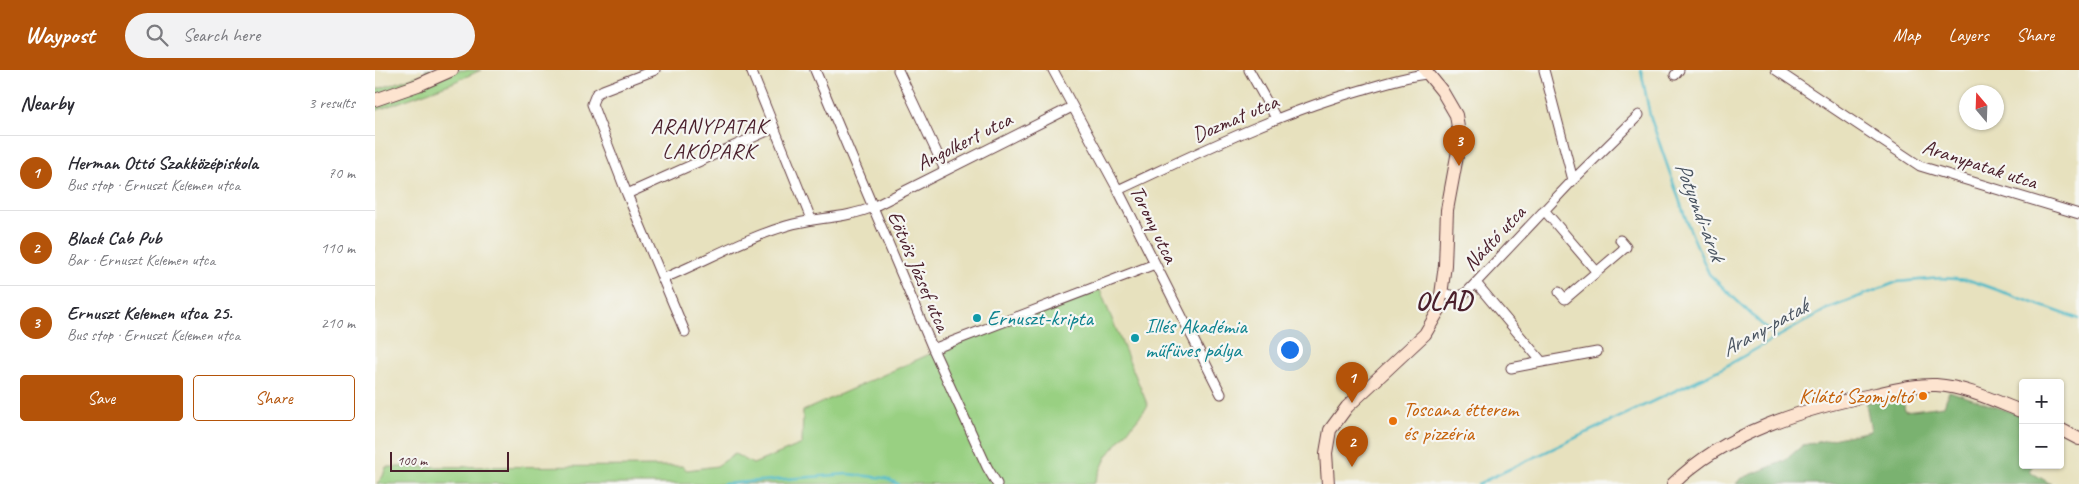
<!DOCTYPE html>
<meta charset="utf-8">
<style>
:root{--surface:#fff;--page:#f2f2f3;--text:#2b2b33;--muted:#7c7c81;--line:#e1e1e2;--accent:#b45309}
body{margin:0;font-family:Caveat,sans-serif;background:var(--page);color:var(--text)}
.controls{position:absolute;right:15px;bottom:15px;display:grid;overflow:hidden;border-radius:5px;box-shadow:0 1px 4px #0004}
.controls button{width:45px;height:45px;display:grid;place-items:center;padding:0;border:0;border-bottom:1px solid var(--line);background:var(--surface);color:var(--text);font:25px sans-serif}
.compass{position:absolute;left:1584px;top:15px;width:45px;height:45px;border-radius:50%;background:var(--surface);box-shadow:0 1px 4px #0004;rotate:341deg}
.scale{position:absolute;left:15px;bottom:12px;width:119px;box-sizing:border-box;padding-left:5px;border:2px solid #4a1f2b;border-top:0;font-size:14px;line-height:18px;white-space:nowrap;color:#4a1f2b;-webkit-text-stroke:4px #f6f6f2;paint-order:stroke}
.you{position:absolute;left:914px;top:279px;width:18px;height:18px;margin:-12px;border:4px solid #fff;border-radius:50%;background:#1a73e8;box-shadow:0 0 0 8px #1a73e833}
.badge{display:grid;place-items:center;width:32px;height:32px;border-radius:50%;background:var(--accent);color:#fff;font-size:16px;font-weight:700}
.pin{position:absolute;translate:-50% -41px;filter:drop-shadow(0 1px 2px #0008)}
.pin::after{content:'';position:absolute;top:26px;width:18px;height:15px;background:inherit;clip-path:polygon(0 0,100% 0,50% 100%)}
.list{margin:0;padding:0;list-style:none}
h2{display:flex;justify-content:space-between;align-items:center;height:65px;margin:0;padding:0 20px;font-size:21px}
h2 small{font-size:16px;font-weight:400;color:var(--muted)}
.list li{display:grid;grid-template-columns:32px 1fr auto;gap:15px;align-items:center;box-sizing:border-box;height:75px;padding:0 20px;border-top:1px solid var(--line)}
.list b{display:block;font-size:19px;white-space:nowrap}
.list p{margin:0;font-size:16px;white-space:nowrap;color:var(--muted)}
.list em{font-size:16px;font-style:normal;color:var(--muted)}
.actions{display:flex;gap:10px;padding:15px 20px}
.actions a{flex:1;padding:11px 0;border:1px solid var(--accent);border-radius:5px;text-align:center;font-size:18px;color:var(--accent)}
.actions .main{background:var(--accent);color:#fff}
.icon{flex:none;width:28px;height:28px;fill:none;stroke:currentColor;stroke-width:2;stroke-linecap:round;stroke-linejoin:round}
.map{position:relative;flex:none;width:1704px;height:414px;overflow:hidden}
header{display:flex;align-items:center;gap:30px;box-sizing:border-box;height:70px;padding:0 25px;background:var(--accent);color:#fff}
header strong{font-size:24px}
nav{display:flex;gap:28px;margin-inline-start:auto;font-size:18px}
.search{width:350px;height:45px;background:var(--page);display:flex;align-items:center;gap:12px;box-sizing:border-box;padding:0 18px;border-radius:28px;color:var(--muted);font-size:19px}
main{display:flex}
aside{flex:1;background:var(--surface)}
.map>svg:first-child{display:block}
</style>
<header>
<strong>Waypost</strong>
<div class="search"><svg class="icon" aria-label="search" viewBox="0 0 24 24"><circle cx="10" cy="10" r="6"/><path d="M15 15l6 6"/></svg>Search here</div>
<nav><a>Map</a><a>Layers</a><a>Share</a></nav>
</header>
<main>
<aside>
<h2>Nearby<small>3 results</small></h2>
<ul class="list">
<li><span class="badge">1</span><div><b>Herman Ottó Szakközépiskola</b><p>Bus stop · Ernuszt Kelemen utca</p></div><em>70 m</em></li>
<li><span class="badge">2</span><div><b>Black Cab Pub</b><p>Bar · Ernuszt Kelemen utca</p></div><em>110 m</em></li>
<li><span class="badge">3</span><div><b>Ernuszt Kelemen utca 25.</b><p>Bus stop · Ernuszt Kelemen utca</p></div><em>210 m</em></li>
</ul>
<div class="actions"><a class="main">Save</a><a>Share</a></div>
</aside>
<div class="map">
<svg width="1704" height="414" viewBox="0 0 1704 414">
<rect width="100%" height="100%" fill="#f6f6f2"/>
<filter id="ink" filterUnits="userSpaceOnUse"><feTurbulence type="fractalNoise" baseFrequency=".02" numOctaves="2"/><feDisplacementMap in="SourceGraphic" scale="10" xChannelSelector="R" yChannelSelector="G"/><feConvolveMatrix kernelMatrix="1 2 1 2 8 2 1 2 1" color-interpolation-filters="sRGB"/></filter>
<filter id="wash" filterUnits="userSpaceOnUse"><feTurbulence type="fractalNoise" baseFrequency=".0096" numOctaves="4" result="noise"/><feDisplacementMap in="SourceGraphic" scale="20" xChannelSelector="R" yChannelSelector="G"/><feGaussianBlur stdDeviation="1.12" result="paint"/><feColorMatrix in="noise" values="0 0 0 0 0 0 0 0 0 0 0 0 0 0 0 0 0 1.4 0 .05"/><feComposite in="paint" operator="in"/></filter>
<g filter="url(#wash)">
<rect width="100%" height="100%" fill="#e7e1be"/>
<path fill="#99d082" stroke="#727856" d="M50,0H106L77,13L0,41V20L51,3Z
M725,220L773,336L732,386L719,414H2L8,406L11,397L307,396L312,400L342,396L360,384L378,394L427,374L428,341L557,283Z"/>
<path fill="#7ab270" stroke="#62684e" d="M1574,321L1648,346V395H1658L1654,401L1676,414H1361L1365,409L1409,391L1428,375L1496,361L1491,333L1527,325L1530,341L1569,336Z"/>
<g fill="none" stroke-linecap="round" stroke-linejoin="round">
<path stroke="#4cb9c7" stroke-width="2.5" d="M1266,0L1275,46L1313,155L1334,204L1401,268
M348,414L473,404L510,408L523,414
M1103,414L1344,300L1452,239L1522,212L1566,208L1594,210L1704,249"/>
</g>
</g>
<g filter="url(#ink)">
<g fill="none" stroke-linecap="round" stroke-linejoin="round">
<defs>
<path id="street" d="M280,0L228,20L221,24L217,34L252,124L310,262
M376,0L436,149
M440,0L558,279L612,397L622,414
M523,0L570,100
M678,0L743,120L846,324
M874,0L901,48
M1169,0L1198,110
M1401,0L1545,96L1704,144
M1300,5L1304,0
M743,120C823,83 901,44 986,20C1008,14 1030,6 1052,4
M252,124L399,58
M1169,140L1222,202
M287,209C328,192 368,169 411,156C440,147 470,149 498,137L697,37
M1101,213L1167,292L1222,282
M1184,222L1190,229L1251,177L1245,170
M1067,223L1084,227L1093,221L1198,110L1264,45
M558,279L780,194
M1136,298L1167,292"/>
<path id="secondary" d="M0,30L43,15L77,0
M1685,359L1704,369
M953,414L951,383L955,360L972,337L1050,264L1064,240L1070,195L1072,140L1085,70L1081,45L1067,21L1050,0
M1298,414C1350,362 1431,338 1501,324C1520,320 1541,314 1561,315C1591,317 1620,331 1648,342"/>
</defs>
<use href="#street" stroke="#623c41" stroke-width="11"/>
<use href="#secondary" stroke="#623c41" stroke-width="14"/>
<use href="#street" stroke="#fff" stroke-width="9"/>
<use href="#secondary" stroke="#fde4d0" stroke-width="12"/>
</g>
</g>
<g fill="#0f9aa8" stroke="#f6f6f2" stroke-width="2">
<circle cx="602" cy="248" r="5"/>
<circle cx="760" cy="268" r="5"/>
</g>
<g fill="#e8710a" stroke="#f6f6f2" stroke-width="2">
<circle cx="1548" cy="326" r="5"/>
<circle cx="1018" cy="351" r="5"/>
</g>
<g text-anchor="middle" stroke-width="4.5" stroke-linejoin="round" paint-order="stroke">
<g font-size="21" fill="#4a1f2b" stroke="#f6f6f2">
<text transform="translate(860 48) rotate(-23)" y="7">Dozmat utca</text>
<text transform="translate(589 71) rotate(-27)" y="7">Angolkert utca</text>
<text transform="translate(1605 94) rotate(18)" y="7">Aranypatak utca</text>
<text transform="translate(779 154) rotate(64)" y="7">Torony utca</text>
<text transform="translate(1119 168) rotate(-47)" y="7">Nádtó utca</text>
<text transform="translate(544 201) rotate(67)" y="7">Eötvös József utca</text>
</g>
<g font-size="21" fill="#0d838f" stroke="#f6f6f2" text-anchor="start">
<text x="612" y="255">Ernuszt-kripta</text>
<text x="770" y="263">Illés Akadémia<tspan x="770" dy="24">műfüves pálya</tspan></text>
</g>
<g font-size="21" fill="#c56008" stroke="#f6f6f2" text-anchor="end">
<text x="1538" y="333">Kilátó Szomjoltó</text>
<text x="1028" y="346" text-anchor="start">Toscana étterem<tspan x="1028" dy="24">és pizzéria</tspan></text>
</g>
<g font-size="22" letter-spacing="1" fill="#4a1f2b" stroke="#f6f6f2">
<text x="334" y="63">ARANYPATAK<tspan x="334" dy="25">LAKÓPARK</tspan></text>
</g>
<g font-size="22" font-style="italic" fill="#4b5562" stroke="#f6f6f2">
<text transform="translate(1326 141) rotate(69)" y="8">Potyondi-árok</text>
<text transform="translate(1389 257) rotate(-29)" y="8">Arany-patak</text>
</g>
<g font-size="26" font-weight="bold" letter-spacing="1" fill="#4a1f2b" stroke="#f6f6f2">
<text x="1069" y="239">OLAD</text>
</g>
</g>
</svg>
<div class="controls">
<button>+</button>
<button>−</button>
</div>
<svg class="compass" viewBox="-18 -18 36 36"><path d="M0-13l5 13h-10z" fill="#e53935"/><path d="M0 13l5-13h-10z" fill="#7c7c81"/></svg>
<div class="scale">100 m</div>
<div class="you"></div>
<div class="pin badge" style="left:977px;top:333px">1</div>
<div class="pin badge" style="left:977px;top:397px">2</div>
<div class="pin badge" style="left:1084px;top:96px">3</div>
</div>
</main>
